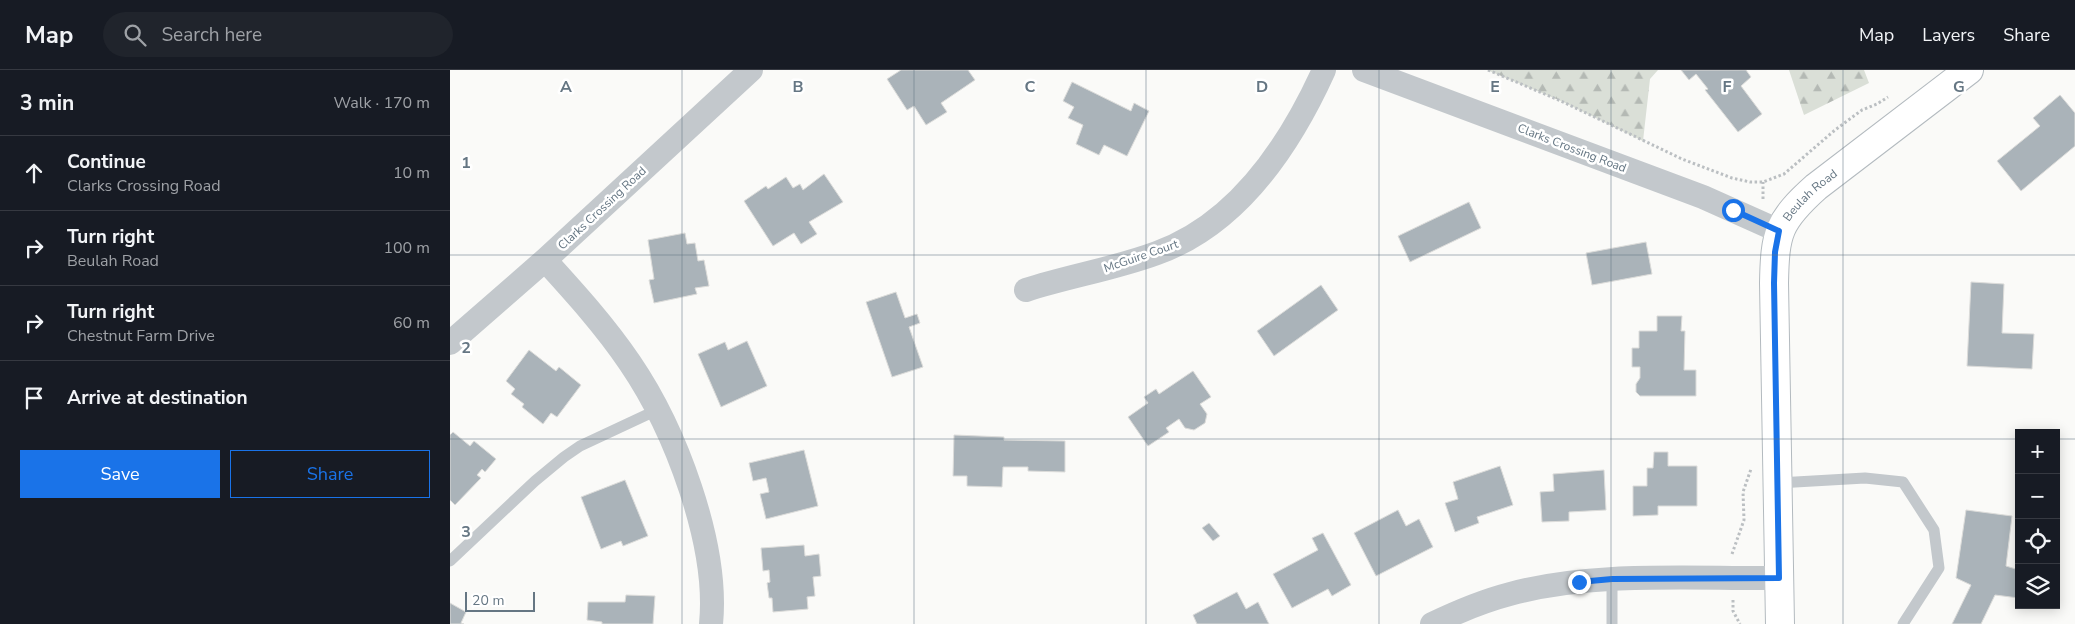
<!DOCTYPE html>
<meta charset="utf-8">
<style>
:root{--surface:#171b24;--page:#20242c;--text:#f1f3f6;--muted:#9ea1a6;--line:#363941;--accent:#1a73e8}
body{margin:0;font-family:"Nunito Sans",sans-serif;background:var(--page);color:var(--text)}
.controls{position:absolute;right:15px;bottom:15px;display:grid;overflow:hidden;border-radius:0px;box-shadow:0 2px 12px #0003}
.controls button{width:45px;height:45px;display:grid;place-items:center;padding:0;border:0;border-bottom:1px solid var(--line);background:var(--surface);color:var(--text);font:25px sans-serif}
.scale{position:absolute;left:15px;bottom:12px;width:70px;box-sizing:border-box;padding-left:5px;border:2px solid #657683;border-top:0;font-size:14px;line-height:18px;white-space:nowrap;color:#657683;-webkit-text-stroke:4px #fff;paint-order:stroke}
.stop{position:absolute;width:15px;height:15px;margin:-11px;border:4px solid #1a73e8;border-radius:50%;background:#fff}
.stop.end{background:#1a73e8;border-color:#fff;box-shadow:0 1px 5px #0008}
.list{margin:0;padding:0;list-style:none}
h2{display:flex;justify-content:space-between;align-items:center;height:65px;margin:0;padding:0 20px;font-size:21px}
h2 small{font-size:16px;font-weight:400;color:var(--muted)}
.list li{display:grid;grid-template-columns:32px 1fr auto;gap:15px;align-items:center;box-sizing:border-box;height:75px;padding:0 20px;border-top:1px solid var(--line)}
.list b{display:block;font-size:19px;white-space:nowrap}
.list p{margin:0;font-size:16px;white-space:nowrap;color:var(--muted)}
.list em{font-size:16px;font-style:normal;color:var(--muted)}
.actions{display:flex;gap:10px;padding:15px 20px}
.actions a{flex:1;padding:11px 0;border:1px solid var(--accent);border-radius:0px;text-align:center;font-size:18px;color:var(--accent)}
.actions .main{background:var(--accent);color:#fff}
.icon{flex:none;width:28px;height:28px;fill:none;stroke:currentColor;stroke-width:2;stroke-linecap:round;stroke-linejoin:round}
.map{position:relative;flex:none;width:1625px;height:554px;overflow:hidden}
header{display:flex;align-items:center;gap:30px;box-sizing:border-box;height:70px;padding:0 25px;background:var(--surface);border-bottom:1px solid var(--line)}
header strong{font-size:24px}
nav{display:flex;gap:28px;margin-inline-start:auto;font-size:18px}
.search{width:350px;height:45px;background:var(--page);display:flex;align-items:center;gap:12px;box-sizing:border-box;padding:0 18px;border-radius:28px;color:var(--muted);font-size:19px}
main{display:flex}
aside{flex:1;background:var(--surface)}
.map>svg:first-child{display:block}
</style>
<header>
<strong>Map</strong>
<div class="search"><svg class="icon" aria-label="search" viewBox="0 0 24 24"><circle cx="10" cy="10" r="6"/><path d="M15 15l6 6"/></svg>Search here</div>
<nav><a>Map</a><a>Layers</a><a>Share</a></nav>
</header>
<main>
<aside>
<h2>3 min<small>Walk · 170 m</small></h2>
<ul class="list">
<li><svg class="icon" aria-label="ahead" viewBox="0 0 24 24"><path d="M12 20V5M6 11l6-6 6 6"/></svg><div><b>Continue</b><p>Clarks Crossing Road</p></div><em>10 m</em></li>
<li><svg class="icon" aria-label="right" viewBox="0 0 24 24"><path d="M7 20v-9h11M14 6l5 5-5 5"/></svg><div><b>Turn right</b><p>Beulah Road</p></div><em>100 m</em></li>
<li><svg class="icon" aria-label="right" viewBox="0 0 24 24"><path d="M7 20v-9h11M14 6l5 5-5 5"/></svg><div><b>Turn right</b><p>Chestnut Farm Drive</p></div><em>60 m</em></li>
<li><svg class="icon" aria-label="arrive" viewBox="0 0 24 24"><path d="M6 21V4h12l-3 4 3 4H6"/></svg><div><b>Arrive at destination</b></div></li>
</ul>
<div class="actions"><a class="main">Save</a><a>Share</a></div>
</aside>
<div class="map">
<svg width="1625" height="554" viewBox="0 0 1625 554">
<defs>
<pattern id="forest-firs" width="22" height="20" patternUnits="userSpaceOnUse" patternTransform="scale(1.25)"><rect width="22" height="20" fill="#dadfd7"/><path d="M5 1l3.5 6h-7zM16 11l3.5 6h-7z" fill="#b4b9b4"/></pattern>
</defs>
<rect width="100%" height="100%" fill="#fafaf8"/>
<path fill="url(#forest-firs)" d="M1037,0H1208L1200,9L1193,71L1111,31Z
M1339,0H1414L1419,13L1354,45Z"/>
<path fill="#aab3b9" stroke="#dcdcda" d="M451,0H518L525,10L491,33L497,42L476,55L464,36L457,40L437,9Z
M1231,0H1296L1301,7L1291,16L1312,44L1288,62L1255,20L1258,19L1246,4L1239,10Z
M622,12L681,41L684,33L699,41L677,86L654,75L649,85L626,74L633,55L618,48L624,37L613,31Z
M1610,25L1625,43V76L1571,121L1547,91L1590,56L1583,48Z
M374,104L393,132L359,152L367,164L351,174L344,163L323,176L294,131L316,116L318,119L336,107L343,118L350,114L353,120Z
M1019,132L1031,158L960,192L948,166Z
M235,163L237,174L245,173L248,191L254,190L259,216L245,218L247,224L204,233L199,210L204,209L198,170Z
M1196,172L1202,204L1142,215L1136,183Z
M1521,212L1554,214L1552,263L1584,264L1582,299L1517,296Z
M871,215L888,240L824,286L807,261Z
M446,222L455,248L467,244L470,253L459,257L473,297L442,307L416,232Z
M1207,246H1232L1231,261H1235L1234,300H1246V326H1190L1186,322V314L1190,308V297H1182V278H1189V261H1207Z
M297,271L317,316L271,337L248,284L275,272L278,280Z
M79,280L106,301L109,297L131,315L107,347L101,343L93,354L72,337L74,334L61,324L65,319L56,311Z
M743,301L761,327L750,334L757,344L755,353L744,360L735,358L729,349L716,358L719,362L698,376L678,347L698,333L694,327L706,319L709,324Z
M3,362L20,376L24,371L46,389L35,402L32,399L27,405L31,408L5,435L0,430V365Z
M504,365L554,367V370L615,371V402L578,401V397H553L552,417L517,416V406H503Z
M354,380L368,436L316,449L310,424L319,422L316,408L303,411L299,393Z
M1204,382H1218V396H1247V436H1208V445L1183,446V416H1197V398H1203Z
M1050,396L1063,435L1027,447L1029,453L1005,462L995,433L1008,429L1003,412Z
M1154,400L1156,440L1119,442V451L1092,452L1090,422L1104,421L1103,404Z
M175,410L198,466L173,476L171,471L151,479L131,427Z
M948,440L956,456L969,449L983,477L926,506L904,463Z
M1516,440L1562,446L1556,496L1569,500V528L1545,525L1531,554H1502L1521,515L1506,508Z
M759,453L770,466L763,471L752,458Z
M873,463L901,515L882,526L878,519L842,538L823,504L868,480L862,468Z
M354,475L355,486L369,484L371,506L363,507L365,526L357,527L358,539L323,542L322,528H319L317,513L320,512L319,500L313,501L311,478Z
M787,522L796,539L808,532L819,554H747L743,545Z
M176,525L205,526L203,554H152V552L137,550L138,532H175Z
M0,533L16,542L11,553L14,554H0Z"/>
<g fill="none" stroke-linecap="round" stroke-linejoin="round">
<defs>
<g id="secondary">
<path id="s1" d="M1330,554L1324,213C1325,163 1328,151 1366,117L1519,0"/>
</g>
</defs>
<use href="#secondary" stroke="#b3babf" stroke-width="30"/>
<path stroke="#bbbfc2" stroke-width="3" stroke-dasharray="2.5 2.5" stroke-linecap="butt" d="M1038,0L1111,31L1232,89L1282,108L1300,112H1313L1334,104L1385,60L1412,40L1427,34L1438,27
M1313,129V112
M1282,484L1294,450L1293,422L1301,399
M1283,530V541L1290,554"/>
<path stroke="#c3c8cc" stroke-width="11" d="M1327,413L1415,408L1453,412L1484,460L1489,498L1453,554
M0,491L85,411L114,387L130,376L207,340
M1162,509V554"/>
<path stroke="#c3c8cc" stroke-width="24" d="M914,0L1253,127L1329,161
M95,190C125,223 155,256 180,293C225,359 269,474 261,554
M576,220C619,206 664,199 707,183C788,154 840,75 874,0
M0,273L95,190L301,0
M982,554C1007,542 1033,531 1060,524C1144,501 1243,509 1329,508"/>
<use href="#secondary" stroke="#fff" stroke-width="28"/>
</g>
<g fill="none" stroke-linecap="round" stroke-linejoin="round">
<path stroke="#1a73e8" stroke-width="6" d="M1129,512L1162,509L1329,508L1324,213L1325,182L1329,161L1283,140"/>
</g>
<path fill="none" stroke="#657683" stroke-width="1" stroke-opacity="0.55" d="M232,0V554M464,0V554M696,0V554M929,0V554M1161,0V554M1393,0V554M0,185H1625M0,369H1569M1606,369H1625"/>
<g text-anchor="middle" stroke-width="5" stroke-linejoin="round" paint-order="stroke">
<g font-size="12" fill="#657683" stroke="#fff">
<text transform="translate(1122 78) rotate(21)" y="4">Clarks Crossing Road</text>
<text dy="4" stroke="none"><textPath href="#s1" startOffset="441">Beulah Road</textPath></text>
<text transform="translate(152 138) rotate(-43)" y="4">Clarks Crossing Road</text>
<text transform="translate(691 186) rotate(-19)" y="4">McGuire Court</text>
</g>
</g>
<g font-size="16" text-anchor="middle" font-weight="bold" fill="#657683" stroke="#fff" stroke-width="5" stroke-linejoin="round" paint-order="stroke">
<text x="116" y="22">A</text>
<text x="348" y="22">B</text>
<text x="580" y="22">C</text>
<text x="812" y="22">D</text>
<text x="1045" y="22">E</text>
<text x="1277" y="22">F</text>
<text x="1509" y="22">G</text>
<text x="16" y="98">1</text>
<text x="16" y="283">2</text>
<text x="16" y="467">3</text>
</g>
</svg>
<div class="controls">
<button>+</button>
<button>−</button>
<button><svg class="icon" aria-label="locate" viewBox="0 0 24 24"><circle cx="12" cy="12" r="6"/><path d="M12 2v4M12 18v4M2 12h4M18 12h4"/></svg></button>
<button><svg class="icon" aria-label="layers" viewBox="0 0 24 24"><path d="M12 4l9 5-9 5-9-5zM3 14l9 5 9-5"/></svg></button>
</div>
<div class="scale">20 m</div>
<div class="stop" style="left:1283px;top:140px"></div>
<div class="stop end" style="left:1129px;top:512px"></div>
</div>
</main>
